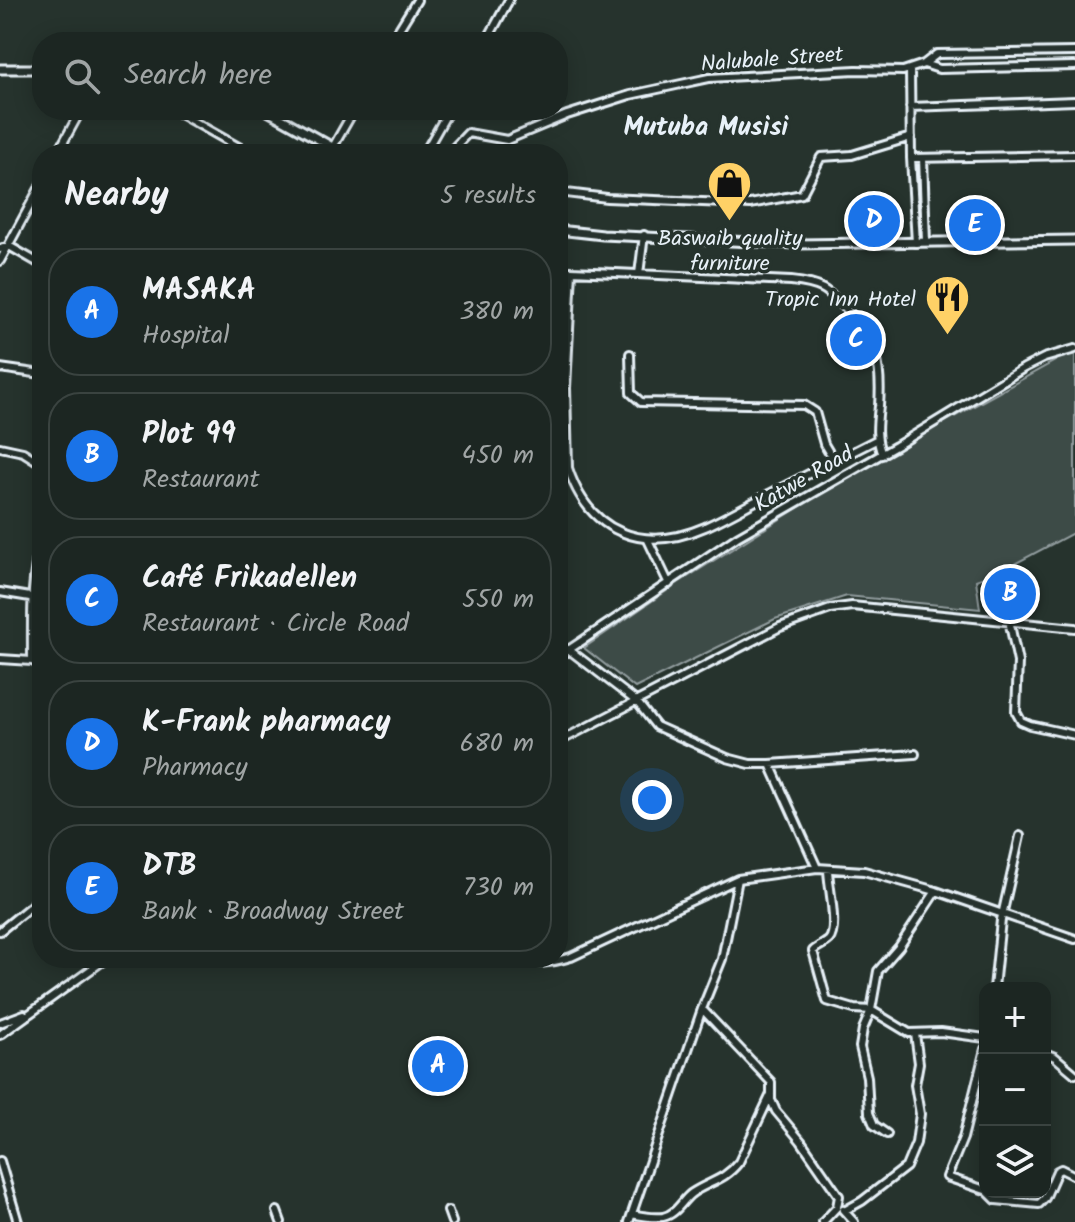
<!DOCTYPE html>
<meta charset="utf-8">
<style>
:root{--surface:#1c2622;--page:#252e2a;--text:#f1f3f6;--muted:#a0a5a5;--line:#3a4340;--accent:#1a73e8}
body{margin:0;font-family:Kalam,sans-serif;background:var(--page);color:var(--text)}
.controls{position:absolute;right:24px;bottom:24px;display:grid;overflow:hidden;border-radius:16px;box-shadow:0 4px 20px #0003}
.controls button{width:72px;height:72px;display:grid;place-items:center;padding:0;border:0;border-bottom:2px solid var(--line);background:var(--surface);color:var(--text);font:40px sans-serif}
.you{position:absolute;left:652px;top:800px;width:28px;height:28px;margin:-20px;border:6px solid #fff;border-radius:50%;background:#1a73e8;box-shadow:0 0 0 12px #1a73e833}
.badge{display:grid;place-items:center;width:52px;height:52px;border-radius:50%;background:var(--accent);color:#fff;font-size:26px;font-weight:700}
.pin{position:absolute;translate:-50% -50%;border:4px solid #fff;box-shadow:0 2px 8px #0006}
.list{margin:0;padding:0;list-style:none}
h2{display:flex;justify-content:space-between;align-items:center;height:104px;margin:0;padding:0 32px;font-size:34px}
h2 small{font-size:26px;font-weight:400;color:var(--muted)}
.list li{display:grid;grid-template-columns:52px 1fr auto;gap:24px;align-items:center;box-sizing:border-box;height:128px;margin:0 16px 16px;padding:0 16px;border:2px solid var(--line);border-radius:32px}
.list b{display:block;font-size:30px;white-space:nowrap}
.list p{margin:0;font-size:26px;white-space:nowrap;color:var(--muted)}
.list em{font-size:26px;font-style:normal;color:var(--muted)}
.icon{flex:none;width:44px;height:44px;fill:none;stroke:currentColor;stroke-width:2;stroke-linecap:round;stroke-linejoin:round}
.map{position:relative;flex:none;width:1075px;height:1222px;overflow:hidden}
.search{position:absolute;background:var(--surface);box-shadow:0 4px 20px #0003;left:32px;top:32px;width:536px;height:88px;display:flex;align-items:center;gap:20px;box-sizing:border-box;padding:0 28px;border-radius:32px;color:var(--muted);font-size:30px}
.panel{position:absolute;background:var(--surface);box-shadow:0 4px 20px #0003;left:32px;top:144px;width:536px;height:824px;border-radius:32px}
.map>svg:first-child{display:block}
</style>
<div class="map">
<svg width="1075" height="1222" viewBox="0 0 1075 1222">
<rect width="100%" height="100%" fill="#26332d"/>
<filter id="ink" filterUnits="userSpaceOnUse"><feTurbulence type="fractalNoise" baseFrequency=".0125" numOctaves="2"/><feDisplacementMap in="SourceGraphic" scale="16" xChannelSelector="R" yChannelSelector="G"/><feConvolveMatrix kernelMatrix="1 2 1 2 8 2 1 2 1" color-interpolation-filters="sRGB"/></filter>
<g filter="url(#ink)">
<path fill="#3e4b47" stroke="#939ea0" stroke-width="2" d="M1075,350V532L1001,571L976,580L980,609L847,596L775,619L635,688L584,648L678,583L855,472Z"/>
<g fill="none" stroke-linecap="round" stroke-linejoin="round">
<defs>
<path id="minor" d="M391,42L417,0
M486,42L509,0
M924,64L939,69L1075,66
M910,70L911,158L916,243
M910,107L1075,101
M173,110L251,154
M57,154L81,110
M329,154L354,110
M424,154L449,110
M448,154L468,133L507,140L567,115L630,95L709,78L856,70L903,71L924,64L937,54L1075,52
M911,158L1075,155
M923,158L926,242
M558,192L607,198L750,204L802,194L821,157L852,155L911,137
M0,249L9,246L42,265
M0,261L42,183
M558,271H572
M639,274L644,235
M630,354L631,393L641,402L804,405L815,412L824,444L834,461
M0,368L42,374
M876,440C841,458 806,475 771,493C749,504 728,517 705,527C643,554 589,533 568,468L566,388L572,271L791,281C821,284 827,289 848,311C877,342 882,365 879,406C877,424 875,438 882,455
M0,447L23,452L42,464
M42,537C30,578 32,619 32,661L42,666
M648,540L669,584
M0,592L42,599
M1009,620L1018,662L1016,712L1021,721L1030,725L1075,735
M568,649L637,702L656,726L727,758L750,764H770L915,754
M558,657L737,537L896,446L1024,368L1044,358L1075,349
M0,659L32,661
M558,742L780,627L830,609L852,606L1075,628
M770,764L817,868
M828,869C828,885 839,929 829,940C825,944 818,946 813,951L827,1001L854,1009L871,1010L863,1029L860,1047L867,1077L869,1113L874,1125L887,1134
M936,891L899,947L878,971L871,1010L909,1033L941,1032L985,1038
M0,931L42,897
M512,958C532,966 551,963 571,957L738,879L817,868L864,871L936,891L1075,939
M994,988L1001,920L1020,836
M702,1009L771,1082V1100L776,1111L801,1141L839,1196L837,1207L823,1222
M0,1023L24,1014
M0,1035L107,958
M985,1049L963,1138L947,1177L985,1190
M1045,1053L1055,1057L1075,1074
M0,1161L18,1222
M988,1192L996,1200L1039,1204L1045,1198L1057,1171L1061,1169L1075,1176
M843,1210L854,1222
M277,1211L281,1222
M448,1211L452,1222
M844,1211L862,1201L906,1167L916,1143L920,1114L915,1085L919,1063L915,1034
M632,1214C641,1216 654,1218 663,1217C677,1214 682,1200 692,1193C710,1181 724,1181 739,1162L771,1094
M629,1222L702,1009L722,959L738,879"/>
<path id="major" d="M0,69H42
M266,110L345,154
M558,230L603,235L797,244L1075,240"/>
</defs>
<use href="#minor" stroke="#e8f1f8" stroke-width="12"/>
<use href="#major" stroke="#e8f1f8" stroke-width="13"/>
<use href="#minor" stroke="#26332d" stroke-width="6"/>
<use href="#major" stroke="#26332d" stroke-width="7"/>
</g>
</g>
<defs>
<symbol id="shop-pin" viewBox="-11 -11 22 30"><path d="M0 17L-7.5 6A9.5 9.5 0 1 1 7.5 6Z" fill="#ffd166" stroke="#26332d"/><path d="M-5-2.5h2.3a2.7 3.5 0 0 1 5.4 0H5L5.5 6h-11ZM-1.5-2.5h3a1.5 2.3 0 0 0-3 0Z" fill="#111"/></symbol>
<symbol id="restaurant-pin" viewBox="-11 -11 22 30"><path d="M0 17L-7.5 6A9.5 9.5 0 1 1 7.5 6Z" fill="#ffd166" stroke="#26332d"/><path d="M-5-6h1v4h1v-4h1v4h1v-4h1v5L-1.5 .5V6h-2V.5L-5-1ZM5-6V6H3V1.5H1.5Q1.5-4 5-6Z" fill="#111"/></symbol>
</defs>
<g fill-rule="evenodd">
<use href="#shop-pin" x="704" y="158" width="51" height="69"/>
<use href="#restaurant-pin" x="922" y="272" width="51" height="69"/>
</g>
<g text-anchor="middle" stroke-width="7" stroke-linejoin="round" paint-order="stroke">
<g font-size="22" fill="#e8f1f8" stroke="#26332d">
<text transform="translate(772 58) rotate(-4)" y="8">Nalubale Street</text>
<text transform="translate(803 478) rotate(-30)" y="8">Katwe Road</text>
</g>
<g font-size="22" fill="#e8f1f8" stroke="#26332d">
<text x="730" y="245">Baswaib quality<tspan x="730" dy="25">furniture</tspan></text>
<text x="916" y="306" text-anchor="end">Tropic Inn Hotel</text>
</g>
<g font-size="26" font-weight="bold" fill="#e8f1f8" stroke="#26332d">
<text x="706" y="135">Mutuba Musisi</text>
</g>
</g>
</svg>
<div class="controls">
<button>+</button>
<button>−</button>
<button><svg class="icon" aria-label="layers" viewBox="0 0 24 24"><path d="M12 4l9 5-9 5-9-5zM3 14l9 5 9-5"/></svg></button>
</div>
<div class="you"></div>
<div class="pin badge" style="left:438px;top:1066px">A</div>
<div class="pin badge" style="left:1010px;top:594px">B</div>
<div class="pin badge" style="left:856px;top:340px">C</div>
<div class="pin badge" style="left:874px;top:221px">D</div>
<div class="pin badge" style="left:975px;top:225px">E</div>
<div class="search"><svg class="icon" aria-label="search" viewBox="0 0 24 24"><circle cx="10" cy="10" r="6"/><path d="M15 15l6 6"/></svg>Search here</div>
<section class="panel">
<h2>Nearby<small>5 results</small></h2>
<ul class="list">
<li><span class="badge">A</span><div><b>MASAKA</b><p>Hospital</p></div><em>380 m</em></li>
<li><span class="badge">B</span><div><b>Plot 99</b><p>Restaurant</p></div><em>450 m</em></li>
<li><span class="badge">C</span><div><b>Café Frikadellen</b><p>Restaurant · Circle Road</p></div><em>550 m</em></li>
<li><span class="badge">D</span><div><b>K-Frank pharmacy</b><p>Pharmacy</p></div><em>680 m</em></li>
<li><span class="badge">E</span><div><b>DTB</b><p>Bank · Broadway Street</p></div><em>730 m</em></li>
</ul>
</section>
</div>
